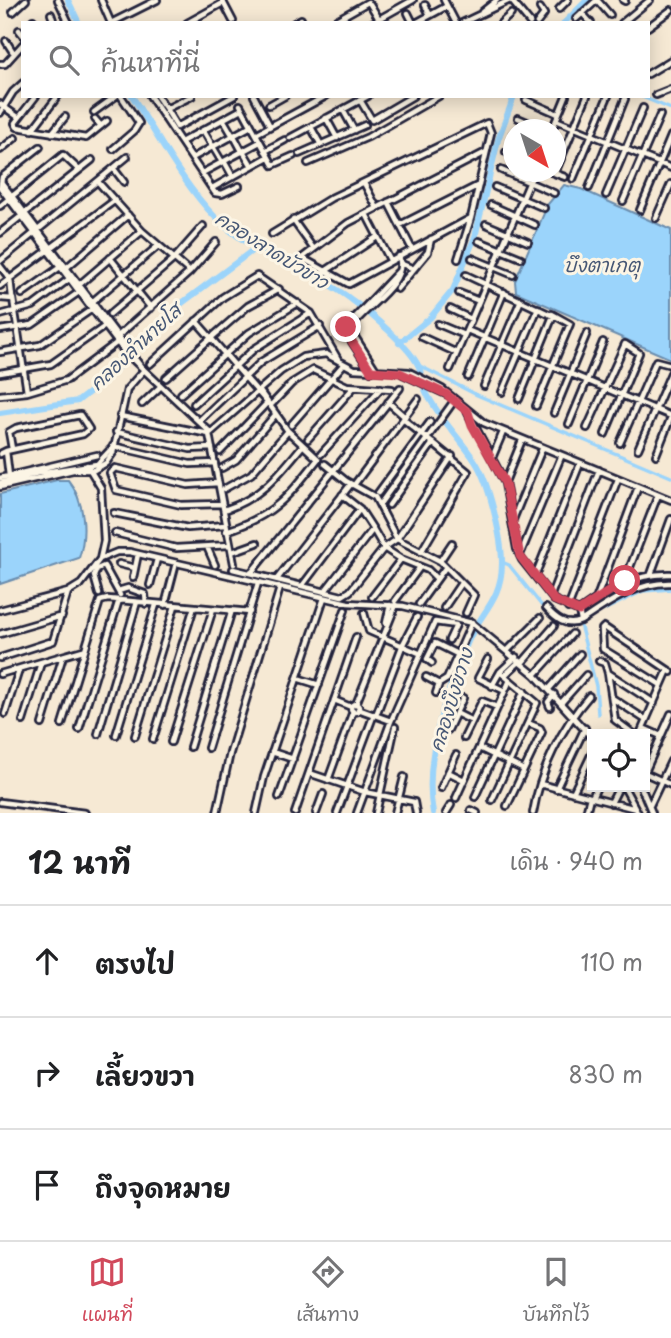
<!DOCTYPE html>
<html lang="th">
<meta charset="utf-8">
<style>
:root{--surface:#fff;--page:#f2f2f2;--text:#202124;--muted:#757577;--line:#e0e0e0;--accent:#d1495b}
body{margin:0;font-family:"Playpen Sans","Playpen Sans Thai",sans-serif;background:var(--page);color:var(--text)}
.controls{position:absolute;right:21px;bottom:21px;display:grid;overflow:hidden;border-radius:0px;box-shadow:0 4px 18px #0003}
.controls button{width:63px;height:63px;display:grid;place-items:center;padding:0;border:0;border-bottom:2px solid var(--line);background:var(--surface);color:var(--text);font:35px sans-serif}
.compass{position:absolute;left:503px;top:119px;width:63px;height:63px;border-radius:50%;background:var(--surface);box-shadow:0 4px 18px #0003;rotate:141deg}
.stop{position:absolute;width:21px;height:21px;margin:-16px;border:5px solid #d1495b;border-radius:50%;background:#fff}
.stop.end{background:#d1495b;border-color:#fff;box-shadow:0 2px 7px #0008}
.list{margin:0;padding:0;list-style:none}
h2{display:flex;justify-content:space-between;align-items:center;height:91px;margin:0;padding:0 28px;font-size:30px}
h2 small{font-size:23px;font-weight:400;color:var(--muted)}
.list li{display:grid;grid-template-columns:46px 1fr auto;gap:21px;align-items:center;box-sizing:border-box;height:112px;padding:0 28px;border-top:2px solid var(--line)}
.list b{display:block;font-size:26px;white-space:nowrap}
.list em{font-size:23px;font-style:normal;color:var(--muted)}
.icon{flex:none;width:38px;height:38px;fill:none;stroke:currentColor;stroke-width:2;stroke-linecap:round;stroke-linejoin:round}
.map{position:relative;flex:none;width:671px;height:813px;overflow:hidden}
.search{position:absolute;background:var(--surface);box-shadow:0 4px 18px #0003;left:21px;right:21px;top:21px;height:77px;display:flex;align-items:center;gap:18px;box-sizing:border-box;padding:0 24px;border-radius:0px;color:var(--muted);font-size:26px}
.sheet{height:427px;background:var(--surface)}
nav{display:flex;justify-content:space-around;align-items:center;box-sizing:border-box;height:98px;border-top:2px solid var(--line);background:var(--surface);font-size:19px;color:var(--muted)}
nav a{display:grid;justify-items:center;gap:4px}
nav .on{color:var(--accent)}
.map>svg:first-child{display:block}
</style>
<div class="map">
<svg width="671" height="813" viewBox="0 0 671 813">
<rect width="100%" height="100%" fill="#f6e9d4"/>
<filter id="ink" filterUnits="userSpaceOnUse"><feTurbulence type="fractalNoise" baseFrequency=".0143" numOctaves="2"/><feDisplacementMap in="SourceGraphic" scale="14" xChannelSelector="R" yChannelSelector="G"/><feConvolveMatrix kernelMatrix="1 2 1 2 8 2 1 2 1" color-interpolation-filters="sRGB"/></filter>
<g filter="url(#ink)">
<path fill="#9bd4fb" stroke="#6b8dae" stroke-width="2" d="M564,185L581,189L671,230V359L516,292L515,281L548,204Z
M57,480H68C85,501 87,533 79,558L0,584V494Z"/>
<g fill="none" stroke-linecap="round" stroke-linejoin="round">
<path stroke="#9bd4fb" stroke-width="3.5" d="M640,96L671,109
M418,365L477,395L671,477
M502,562L509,565L546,611
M580,624L596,686L598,714
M573,625L643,591L671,589"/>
<path stroke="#9bd4fb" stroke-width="6" d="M68,0L79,23
M564,23L587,0
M132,96C157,135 184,186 216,218C253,256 311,268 352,300C370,313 410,347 419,367C422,375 422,384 426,392C438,417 460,438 475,461C489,482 502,538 502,563C502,601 479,613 467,644C446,694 423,759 433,813
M399,343L430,318L453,290L475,237L498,140L514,96
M0,413L78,401L106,379L178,306L257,247"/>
<defs>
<path id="minor" d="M58,0L69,23
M101,0L111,23
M222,0L233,21
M444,0L456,23
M511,0L530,23
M597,0L610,15
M623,0L625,1
M370,4L379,19
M425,5L430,15
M559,9L568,0
M13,12L26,0
M482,12L497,0
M408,13L413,23
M582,13L591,23
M51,14L54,23
M576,19L597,0
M33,20L35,23
M111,23L157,0
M187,23L223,3
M294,23L301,19
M331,23L368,2
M372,23L413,0
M416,23L447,6
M462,23L510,0
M501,23L511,14
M537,23L544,14L540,8
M622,23L650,0
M648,27L671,10
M19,30L23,35
M6,41L13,52
M0,64H5L23,44
M648,74L671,60
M656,95L671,89
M36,96L15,123L17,127L86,138L107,121
M150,96L215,193L222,194L239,186
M157,96L166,109L192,96
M254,96L270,126
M360,100L372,120L413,96
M526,100L558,114
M0,104L18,117
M240,105L273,165L293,156
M269,105L285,96
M166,109L177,127L234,96
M343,110L354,130
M94,112L116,96
M0,113L13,92L23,83
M326,118L337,138
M518,118L546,130
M95,119L101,126
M223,119L233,136
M556,120L671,168
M311,127L321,145
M32,130L58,96
M203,130L213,147
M552,130L566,96
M52,133L65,117
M256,134L326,96
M513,135H514
M234,136L242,151
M290,138L368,96
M183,141L242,109
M213,147L222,162
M113,149L134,131L139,123L121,96
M0,150L15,138
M243,151L252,166
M265,151L285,140
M506,152L514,155
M299,154L365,125
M194,157L251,126
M224,161L233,177
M308,163L368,137L439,96
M114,169L124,182
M501,170L554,193
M204,172L260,142
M551,172L565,177
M555,173L587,96
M573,179L608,96
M2,183L142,368L210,432
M99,183L142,231L190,272
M364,183L377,208
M1,184L2,177L40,147
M0,187L124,351L141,367
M214,187L268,157
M495,187L544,208
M589,188L625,99
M606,195L643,108
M623,201L660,115
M388,202L412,249
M491,205L535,225
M0,206L63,155L79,170
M640,210L671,136
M366,214L390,260
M471,218L349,284L302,258L348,223L486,152
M656,218L671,184
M293,220L313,248
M486,224L528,242
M400,225L479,185
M0,233L92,160
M272,234L331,198L487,123L491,133L471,218L458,259
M479,241L521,258
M110,258L151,308
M472,258L513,275
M0,261L127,157
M402,264L414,269
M0,266L10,279L12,297
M66,268L128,215
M324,272L377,237
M466,275L553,316L519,399
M79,285L142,231
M0,286L114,201
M397,289L428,252L431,239
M459,293L479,301
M22,294L63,265
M0,298L13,299L27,392L0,395
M92,302L158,246
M450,309L471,319
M110,314L174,259L203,226
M0,315L33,306L69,279
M438,324L464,335
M0,330L32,325L82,290
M467,330L671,416
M118,336L190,272L216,242
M422,337L457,353
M0,352L40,345L95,307
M150,364L223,297L257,276L311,313L339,361
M450,369L534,172
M376,370L350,329C363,307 409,284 399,256
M371,371L349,337L346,327L398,272
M0,373L51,364L108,324
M403,374L446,394
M468,377L504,292
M166,378L211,338L196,321
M484,386L521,300
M27,392L67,380L119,341
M502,392L538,308
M181,394L249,333L298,303
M265,400L211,338L248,306L279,289
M388,402L405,417
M142,404L161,386
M194,404L254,349L311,313
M272,404L292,383L313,370L347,386L392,389
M536,406L570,324L552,314
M468,413L505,483L517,549L522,560L554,600L579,611C608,590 633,573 671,574
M554,413L587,333
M120,416L209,434L281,371L303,357L326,354L354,369L409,372L442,389L484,423L671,500
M201,419L261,362L320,326
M403,419L468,472L421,552
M569,424L603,342
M291,425L343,365
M587,428L625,344L639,353L605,434
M116,432L190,449L212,448
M209,434L234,564
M308,439L354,387
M620,443L656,361L671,365
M113,446L190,464L215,463
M638,449L671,373
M6,451L83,434L89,429L80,415L16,428L9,432L12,449
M220,452L267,403
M0,454L6,451L9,476
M321,454L381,388
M656,455L671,417
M492,458L503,432
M325,464L346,481L375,497L397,539L452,456
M87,465L101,488L104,541L100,559L117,552H130L348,603L403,606L472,623L535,675L592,738
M222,468L236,460L276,414
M0,478L97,455
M505,482L522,440
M0,483L38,473L97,464L112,448
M218,483L188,485L115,468L110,473L116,490L181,505L221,504
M354,485L418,399
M0,487L73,470H94L106,463L113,453L127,389L144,370
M224,489L251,474L288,431
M378,493L430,422
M342,495L360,509L373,529
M380,504L454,401
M389,505L433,443
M227,509C262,497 280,473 303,445
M114,513L188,528L225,525
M512,522L542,449
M226,531C273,517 289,496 318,459L288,431L259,390
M115,533L176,548L230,545
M208,549L215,565
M232,552L257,543
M520,555L561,457
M440,561L452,543
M119,564L135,568
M233,569L342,596L350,591L384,548L397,539L440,561L474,595L466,613
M251,573L400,388
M651,574L671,519
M535,576L580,464
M133,578L138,554
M277,579L351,484
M625,580L658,495
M150,585L157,559
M302,586L360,509
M118,591L128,588L145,594L146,604
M325,591L373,529L384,548L401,559
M99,594L94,576L97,569L104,566L120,595
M551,595L599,470
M372,597L401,559L428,570L437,579
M597,597L638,487
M395,601L420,567
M419,604L445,568
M165,605L176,563
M444,608L461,583
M546,608C555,618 566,628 581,621L579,611
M568,608L618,479
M0,610L68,592L81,584L100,559
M364,613L369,631L419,653
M581,621C608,603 636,582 671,583
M386,623L390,605
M0,634L62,616
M508,650L540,618
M0,658L53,641L68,592
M488,659L478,678L505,691
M599,661L605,663L608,673L654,703
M432,663L427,659L435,643L455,653
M522,663L554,626
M608,673L615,720L634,734
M0,674L83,650
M505,675L520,661
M535,675L572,634
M426,677L439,684L447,679L472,622
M297,678L319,685
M661,685L603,649L602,629L604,627L671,672
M492,686L500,672L516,657
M549,689L580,654
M436,693L439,684
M612,698L646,720
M334,700L351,707
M562,702L586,675
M356,704L396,605
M351 708a4 4 0 1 1 8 0a4 4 0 1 1-8 0Z
M550,707L548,702L554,694
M358,709L391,721
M456,713L472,721
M5,714L19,670
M376,715L403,644L417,617
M23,721L41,663
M42,724L63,656
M62,724L100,601L108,599L250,612
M643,728L661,736
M79,729L119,600
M448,730L463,698
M98,734L137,602
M640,734L668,670
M116,735L156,605
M135,736L175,606
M464,738L482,701L497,707
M153,739L194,607
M171,742L213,609
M190,747L232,610
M208,748L258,583
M479,748L524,770
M272,752L293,759
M448,772L464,780
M645,772L671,714
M309,773L365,792L414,802L416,813
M645,773L671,785
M328,780L353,711
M540,784L636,809
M624,787L638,813
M641,787L652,813
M441,788L456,755
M556,789L585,728
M573,793L592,753
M279,797L345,610
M475,797L524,691
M456,798L510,680
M592,798L597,787
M492,800L537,703L500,672
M0,802L85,813
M611,803L619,787
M650,805L671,761
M507,806L542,732L540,728L528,723
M471,810L477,813
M217,813L230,753L280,588
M256,813L264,777L324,598
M295,813L356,637
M316,813L323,794
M337,813L374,714
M357,813L391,721L435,622L456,625L449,640
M376,813L395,727
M395,813L404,777
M446,813L451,805
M533,813C540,771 561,728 589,696
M586,813L590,797"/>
</defs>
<use href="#minor" stroke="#22223b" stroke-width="10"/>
<use href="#minor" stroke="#fcf5e5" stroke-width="4.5"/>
</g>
</g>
<g fill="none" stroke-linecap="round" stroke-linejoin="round" filter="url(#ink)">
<path stroke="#d1495b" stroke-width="9" d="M346,327L349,337L371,371L400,373L446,394L468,412L472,425L505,483L520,556L554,600L579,611L625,581"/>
</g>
<g text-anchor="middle" stroke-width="6" stroke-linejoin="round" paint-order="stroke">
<g font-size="19" font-style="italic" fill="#465775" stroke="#fcf5e5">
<text transform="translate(272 250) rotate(32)" y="7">คลองลาดบัวขาว</text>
<text x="602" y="272">บึงตาเกตุ</text>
<text transform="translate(135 347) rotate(-43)" y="7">คลองลำนายโส</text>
<text transform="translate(451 700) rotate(-73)" y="7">คลองบึงขวาง</text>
</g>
</g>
</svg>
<div class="controls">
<button><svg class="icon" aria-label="locate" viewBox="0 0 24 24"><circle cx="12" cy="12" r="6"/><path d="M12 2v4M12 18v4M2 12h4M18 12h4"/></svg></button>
</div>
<svg class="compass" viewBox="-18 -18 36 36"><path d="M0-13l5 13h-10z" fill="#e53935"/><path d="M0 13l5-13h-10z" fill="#757577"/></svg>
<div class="stop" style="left:625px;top:581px"></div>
<div class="stop end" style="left:346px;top:327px"></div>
<div class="search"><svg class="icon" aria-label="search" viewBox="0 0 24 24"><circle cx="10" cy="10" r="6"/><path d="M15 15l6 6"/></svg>ค้นหาที่นี่</div>
</div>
<section class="sheet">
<h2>12 นาที<small>เดิน · 940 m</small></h2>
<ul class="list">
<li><svg class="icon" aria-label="ahead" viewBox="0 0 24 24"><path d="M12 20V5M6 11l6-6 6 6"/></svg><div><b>ตรงไป</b></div><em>110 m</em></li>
<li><svg class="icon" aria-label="right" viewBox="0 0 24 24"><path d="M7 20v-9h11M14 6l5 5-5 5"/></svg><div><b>เลี้ยวขวา</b></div><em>830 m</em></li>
<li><svg class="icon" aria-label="arrive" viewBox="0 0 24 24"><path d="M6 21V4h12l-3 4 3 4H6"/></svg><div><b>ถึงจุดหมาย</b></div></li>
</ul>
</section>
<nav>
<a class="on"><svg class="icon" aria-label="map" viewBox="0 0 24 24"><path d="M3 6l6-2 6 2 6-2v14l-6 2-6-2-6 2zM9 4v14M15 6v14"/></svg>แผนที่</a>
<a><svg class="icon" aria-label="directions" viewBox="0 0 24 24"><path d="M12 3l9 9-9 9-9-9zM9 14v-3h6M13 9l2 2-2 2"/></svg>เส้นทาง</a>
<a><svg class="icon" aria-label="saved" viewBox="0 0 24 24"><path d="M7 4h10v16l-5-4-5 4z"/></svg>บันทึกไว้</a>
</nav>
